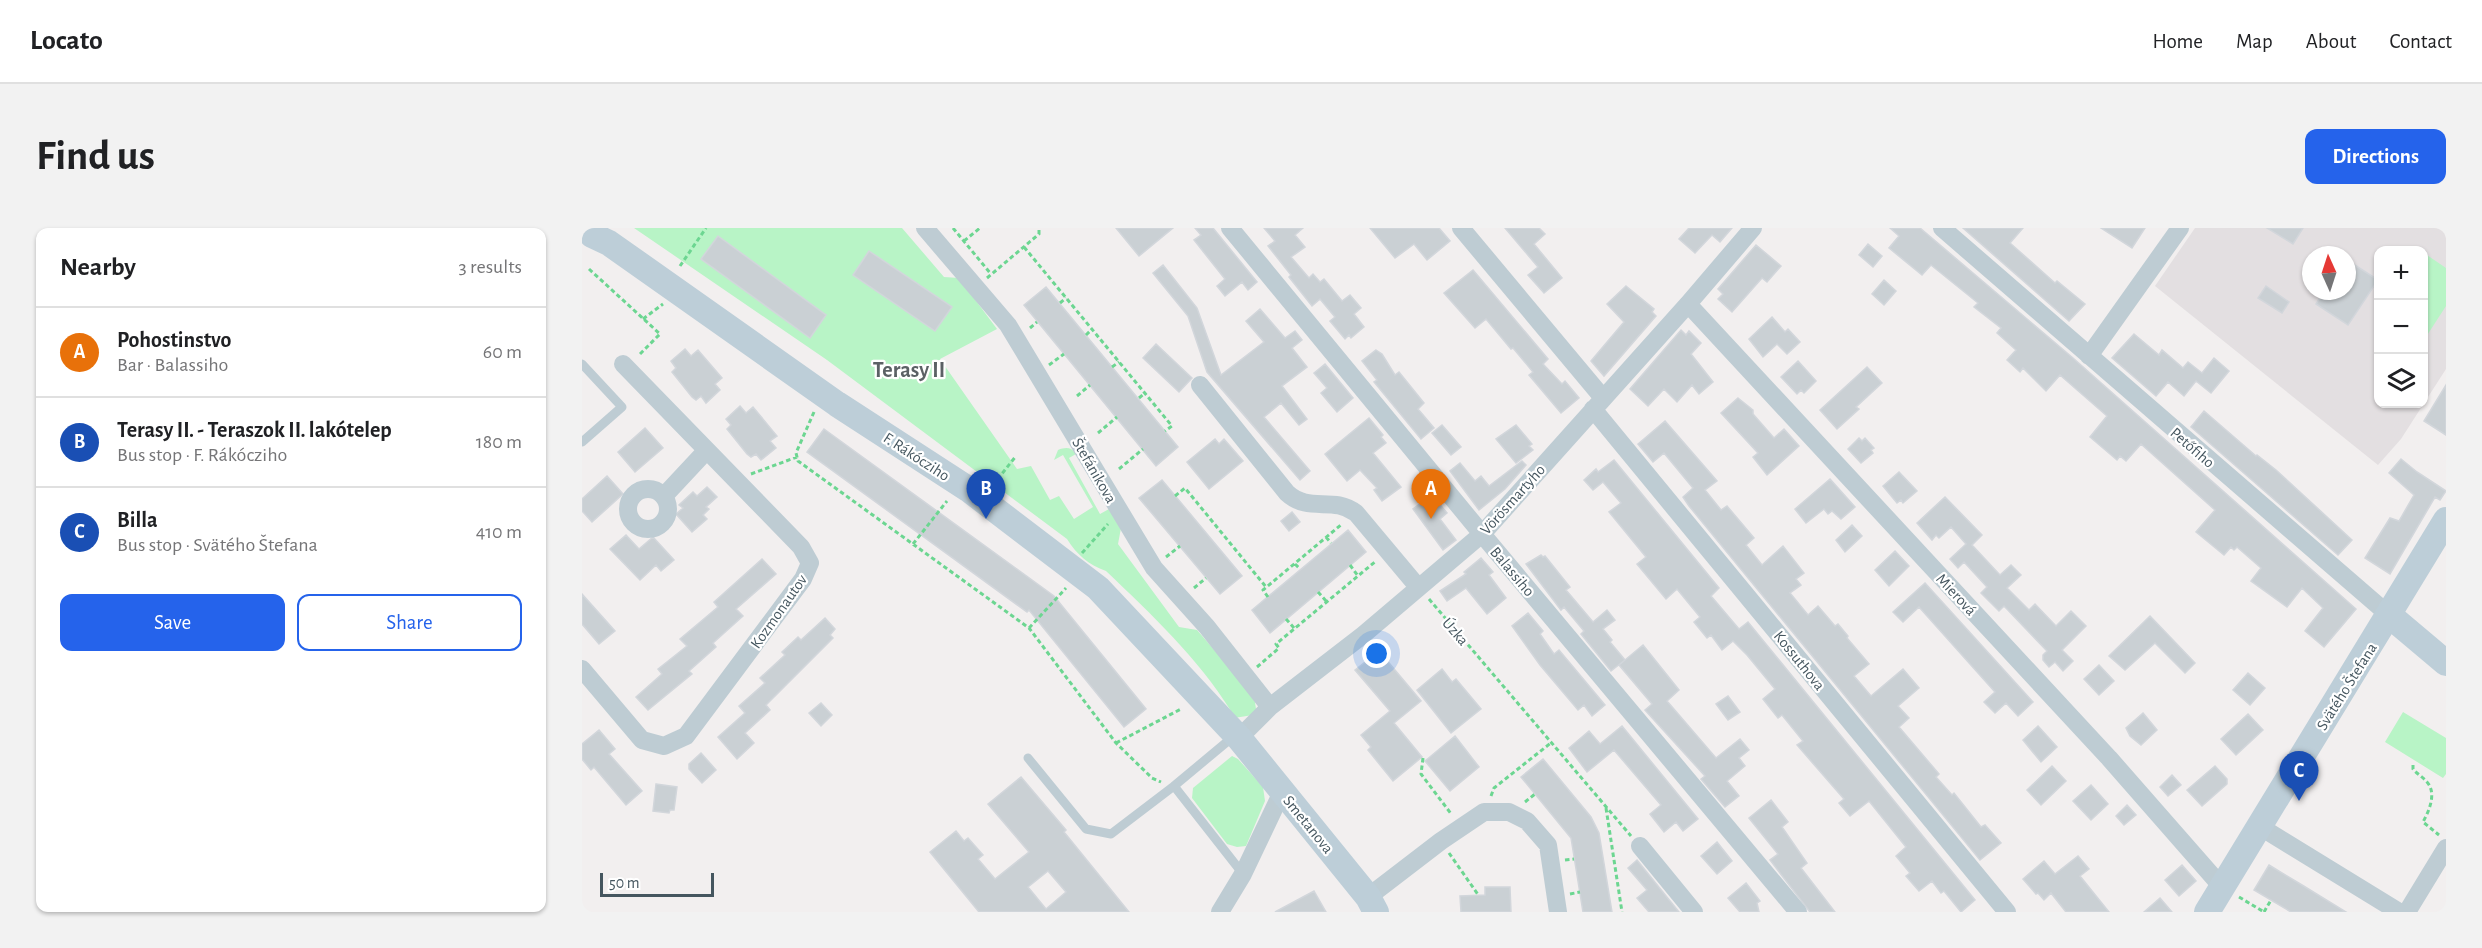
<!DOCTYPE html>
<meta charset="utf-8">
<style>
:root{--surface:#fff;--page:#f2f2f2;--text:#202124;--muted:#757577;--line:#e0e0e0;--accent:#2563eb}
body{margin:0;font-family:"Alegreya Sans",sans-serif;background:var(--page);color:var(--text)}
.controls{position:absolute;right:18px;top:18px;display:grid;overflow:hidden;border-radius:12px;box-shadow:0 2px 4px #0004}
.controls button{width:54px;height:54px;display:grid;place-items:center;padding:0;border:0;border-bottom:2px solid var(--line);background:var(--surface);color:var(--text);font:30px sans-serif}
.compass{position:absolute;left:1720px;top:18px;width:54px;height:54px;border-radius:50%;background:var(--surface);box-shadow:0 2px 4px #0004;rotate:357deg}
.scale{position:absolute;left:18px;bottom:15px;width:114px;box-sizing:border-box;padding-left:6px;border:3px solid #45565f;border-top:0;font-size:16px;line-height:21px;white-space:nowrap;color:#45565f;-webkit-text-stroke:4px #fff;paint-order:stroke}
.you{position:absolute;left:795px;top:426px;width:21px;height:21px;margin:-15px;border:4px solid #fff;border-radius:50%;background:#1a73e8;box-shadow:0 0 0 9px #1a73e833}
.badge{display:grid;place-items:center;width:39px;height:39px;border-radius:50%;background:var(--accent);color:#fff;font-size:20px;font-weight:700}
.pin{position:absolute;translate:-50% -50px;filter:drop-shadow(0 2px 3px #0008)}
.pin::after{content:'';position:absolute;top:32px;width:21px;height:18px;background:inherit;clip-path:polygon(0 0,100% 0,50% 100%)}
.list{margin:0;padding:0;list-style:none}
h2{display:flex;justify-content:space-between;align-items:center;height:78px;margin:0;padding:0 24px;font-size:26px}
h2 small{font-size:20px;font-weight:400;color:var(--muted)}
.list li{display:grid;grid-template-columns:39px 1fr auto;gap:18px;align-items:center;box-sizing:border-box;height:90px;padding:0 24px;border-top:2px solid var(--line)}
.list b{display:block;font-size:22px;white-space:nowrap}
.list p{margin:0;font-size:20px;white-space:nowrap;color:var(--muted)}
.list em{font-size:20px;font-style:normal;color:var(--muted)}
.actions{display:flex;gap:12px;padding:18px 24px}
.actions a{flex:1;padding:14px 0;border:2px solid var(--accent);border-radius:12px;text-align:center;font-size:21px;color:var(--accent)}
.actions .main{background:var(--accent);color:#fff}
.icon{flex:none;width:33px;height:33px;fill:none;stroke:currentColor;stroke-width:2;stroke-linecap:round;stroke-linejoin:round}
.map{position:relative;flex:none;width:1864px;height:684px;overflow:hidden;border-radius:12px}
header{display:flex;align-items:center;gap:36px;box-sizing:border-box;height:84px;padding:0 30px;background:var(--surface);border-bottom:2px solid var(--line)}
header strong{font-size:28px}
nav{display:flex;gap:33px;margin-inline-start:auto;font-size:21px}
.intro{display:flex;align-items:center;justify-content:space-between;box-sizing:border-box;height:144px;padding:0 36px}
h1{margin:0;font-size:42px}
.button{padding:15px 27px;border-radius:12px;background:var(--accent);color:#fff;font-size:21px;font-weight:700}
main{display:flex;gap:36px;padding:0 36px}
aside{flex:1;background:var(--surface);border-radius:12px;box-shadow:0 2px 4px #0004}
.map>svg:first-child{display:block}
</style>
<header>
<strong>Locato</strong>
<nav><a>Home</a><a>Map</a><a>About</a><a>Contact</a></nav>
</header>
<div class="intro"><h1>Find us</h1><a class="button">Directions</a></div>
<main>
<aside>
<h2>Nearby<small>3 results</small></h2>
<ul class="list">
<li><span class="badge" style="background:#e8710a">A</span><div><b>Pohostinstvo</b><p>Bar · Balassiho</p></div><em>60 m</em></li>
<li><span class="badge" style="background:#1a4fb4">B</span><div><b>Terasy II. - Teraszok II. lakótelep</b><p>Bus stop · F. Rákócziho</p></div><em>180 m</em></li>
<li><span class="badge" style="background:#1a4fb4">C</span><div><b>Billa</b><p>Bus stop · Svätého Štefana</p></div><em>410 m</em></li>
</ul>
<div class="actions"><a class="main">Save</a><a>Share</a></div>
</aside>
<div class="map">
<svg width="1864" height="684" viewBox="0 0 1864 684">
<rect width="100%" height="100%" fill="#f2efef"/>
<path fill="#e3dfe1" fill-rule="evenodd" d="M1613,0H1864V141L1819,211L1796,237L1573,58ZM1796,22H1842V176H1796ZM1729,27H1765V63H1729Z"/>
<path fill="#b8f4c6" d="M52,0H320L362,49L377,50L415,101L358,131L435,241L449,238L468,272L477,268L492,291L511,279L481,227L472,232L476,222C484,219 489,219 494,226L487,230L518,286L527,281L539,300L536,316L597,399L615,402L672,468L674,481L671,487L652,490L646,488L649,483C616,430 569,386 524,343C507,337 495,327 485,311L245,132Z
M1842,25L1864,40V78L1842,112Z
M1821,484L1864,510V546L1861,550L1803,514Z
M650,528L656,531L681,559L683,573L664,618L655,619L645,616L610,570L611,560Z"/>
<path fill="#cad0d4" stroke="#d2d6db" stroke-width="1.5" fill-rule="evenodd" d="M534,0H591L557,28Z
M613,0H631L675,54L666,62L660,54L643,68L635,58L643,51L612,12L619,7Z
M682,0H721L713,7L723,19L709,29L727,50L731,46L738,54L742,51L760,73L768,67L779,80L772,86L782,99L769,110L767,107L763,111L748,93L753,89L738,71L730,78L707,49L709,47L686,18L693,13Z
M788,0H857L868,13L845,32L832,16L813,30Z
M923,0H957L963,6L952,16L980,50L962,65L946,47L956,39Z
M1107,0H1150L1138,14L1130,7L1113,25L1097,11Z
M1308,0H1338L1491,130L1774,381L1742,419L1723,403L1741,380L1720,360L1705,379L1669,353L1679,340L1655,319L1652,322L1649,319L1642,327L1614,304L1633,282L1559,216L1544,233L1538,228L1535,232L1508,209L1525,188L1478,147L1464,163L1441,140L1438,144L1425,132L1434,122L1415,105L1419,100L1392,79L1396,75L1349,37L1340,47L1307,20L1317,8Z
M1381,0H1441L1428,15L1473,55L1475,53L1503,76L1487,93Z
M1519,0H1563L1550,20Z
M1685,0H1721L1711,16Z
M136,8L244,87L228,110L119,31Z
M1286,16L1300,28L1291,39L1277,27Z
M1174,17L1199,38L1185,54L1180,50L1150,84L1136,71L1141,66L1136,61Z
M287,23L370,79L353,103L271,47Z
M1765,32L1796,52L1766,97L1734,76L1742,63H1765Z
M581,37L615,80L639,147L682,114L664,93L678,81L703,110L713,103L720,112L710,120L725,139L700,158L725,191L717,197L699,175L682,189L728,243L718,252L625,144L606,88L571,45Z
M891,42L966,131L961,136L980,156L983,153L997,170L979,185L947,147L951,144L931,120L929,121L904,91L893,100L862,65Z
M1302,52L1314,63L1302,77L1290,66Z
M1044,58L1072,81L1070,84L1074,88L1022,148L1009,133L1042,94L1025,76Z
M1684,58L1707,74L1700,85L1676,70Z
M464,59L596,219L574,238L442,77Z
M1190,89L1203,104L1206,101L1218,114L1205,126L1195,116L1181,129L1167,111Z
M1099,102L1104,107L1107,103L1119,115L1109,126L1131,154L1117,166L1110,157L1095,174L1082,161L1066,178L1048,161Z
M1552,106L1577,127L1580,122L1601,140L1606,134L1620,145L1632,130L1647,143L1629,165L1614,153L1602,168L1586,154L1574,168L1530,130Z
M574,116L610,150L597,164L561,130Z
M103,121L109,128L116,122L140,150L133,156L138,162L124,175L119,168L114,172L110,169L90,144L94,140L89,133Z
M794,122L800,126L813,147L817,144L842,175L836,181L852,200L839,211L792,154L795,152L780,133Z
M1216,133L1234,153L1222,165L1219,162L1215,166L1199,149Z
M743,136L771,170L755,184L739,165L745,160L732,145Z
M1285,139L1300,155L1274,179L1277,181L1255,201L1238,182Z
M1864,157V207L1842,193Z
M1156,170L1171,182V186L1192,210L1202,201L1217,218L1185,247L1171,229L1176,225L1139,185Z
M158,178L164,185L171,179L195,208L188,213L194,220L179,232L174,226L169,229L165,226L145,201L149,197L144,191Z
M1622,183L1674,228L1675,227L1694,242L1770,312L1756,327L1609,199Z
M787,190L801,207L799,209L804,215L791,225L819,259L800,273L792,262L795,260L778,242L765,253L743,226Z
M1083,193L1135,253L1123,262L1139,282L1145,278L1172,310L1164,317L1180,337L1201,318L1222,345L1214,351L1219,357L1208,365L1226,387L1236,378L1253,398L1256,396L1266,408L1265,410L1287,436L1272,448L1289,468L1321,441L1337,460L1316,478L1327,490L1317,499L1357,546L1354,549L1370,567L1372,565L1399,599L1403,597L1419,615L1398,632L1107,278L1101,269L1111,260L1082,225L1071,234L1056,216Z
M860,197L879,219L869,227L850,205Z
M934,197L950,216L947,218L951,222L934,235L914,211Z
M63,200L81,220L53,244L36,224Z
M242,201L472,368L564,481L542,499L447,382L445,384L225,224Z
M1277,210L1280,213L1283,210L1292,220L1289,222L1291,225L1279,235L1266,221Z
M633,211L637,216L642,211L661,233L627,261L605,234Z
M1819,231L1835,244L1864,263L1858,272L1853,269L1808,346L1783,330L1808,290L1817,293L1832,267L1807,245Z
M1032,232L1137,360L1129,368L1157,401L1166,394L1393,672L1379,684L1362,663L1359,665L1350,653L1337,663L1324,648L1328,645L1314,628L1324,619L1287,573L1268,588L1257,575L1262,571L1215,517L1221,513L1200,487L1196,490L1181,471L1193,461L1165,427L1151,413L1140,422L1129,407L1125,410L1112,394L1118,389L1095,361L1084,371L1055,336L1064,329L1027,284L1039,275L1021,254L1011,262L1002,252L1014,241L1016,244Z
M940,233L944,237L923,261L897,282L868,243L878,235L893,253L899,248L907,258Z
M1317,244L1335,263L1321,275L1319,272L1315,275L1301,258Z
M25,248L41,266L10,294L0,283V271Z
M1248,251L1273,279L1259,291L1250,283L1246,286L1242,281L1224,295L1213,281Z
M580,252L660,348L638,366L557,270Z
M125,259L135,269L124,279L127,281L121,287L125,291L110,304L94,286L101,280L97,277L111,264L115,268Z
M850,267L865,285L858,291L874,312L861,322L831,281Z
M1363,269L1400,307L1390,317L1418,347L1429,337L1439,347L1425,360L1447,382L1453,376L1474,398L1489,383L1504,398L1480,422L1491,433L1481,443L1473,434L1467,439L1461,432V427L1465,423L1422,378L1417,383L1399,365L1405,359L1382,334L1376,340L1368,331L1384,316L1369,299L1357,310L1354,307L1350,312L1335,295Z
M710,284L718,294L707,303L699,293Z
M1270,297L1280,308L1263,324L1254,312Z
M766,302L784,324L688,405L670,382Z
M44,307L57,321L71,309L92,332L79,343L74,337L58,352L28,321Z
M1313,323L1327,338L1307,358L1293,342Z
M959,327L961,329L963,328L988,359L984,362L1011,394L1025,382L1033,392L1021,401L1030,412L1028,414L1043,432L1029,443L999,406L1002,403L982,379L979,382L944,336Z
M899,330L911,344L907,347L924,370L905,386L884,360L865,373L858,363L884,346L882,344Z
M180,331L194,346L154,381L161,388L131,415L134,419L107,443L110,446L66,482L54,469L80,446L76,441L105,418L98,411L136,379L132,374Z
M1343,355L1451,474L1436,488L1424,475L1413,485L1402,474L1413,464L1337,379L1321,394L1311,384Z
M0,366L33,403L17,416L0,396Z
M946,385L961,403L958,406L972,426L977,422L1023,477L1010,488L1002,477L996,482L958,437L930,398Z
M1568,388L1613,435L1603,445L1573,415L1543,442L1527,428Z
M243,390L253,401L248,407L251,410L184,477L188,482L163,505L172,515L155,531L136,509L163,485L157,478L183,455L178,450L203,427L200,424L216,409L219,412Z
M1061,417L1097,462L1085,473L1134,530L1158,511L1167,522L1157,530L1163,538L1145,553L1157,568L1143,579L1119,551L1123,548L1063,482L1070,476L1037,437Z
M797,423L839,473L812,495L840,529L811,553L786,522L789,519L779,507L808,483L773,442Z
M1517,437L1532,453L1517,467L1502,451Z
M860,441L870,454L874,451L899,481L869,505L835,462Z
M1666,445L1683,460L1668,477L1651,462Z
M1146,468L1158,484L1146,492L1134,476Z
M239,475L250,487L239,498L227,485Z
M1561,485L1575,502L1559,517L1548,508L1544,500Z
M1666,486L1681,502L1654,527L1639,511Z
M1040,498L1116,591L1101,603L1094,594L1082,604L1068,586L1079,577L1032,522L1005,544L987,520L1007,503L1018,516Z
M1456,498L1475,519L1459,534L1441,512Z
M17,502L33,521L27,526L60,563L44,577L12,539L9,542L0,531V516Z
M873,508L897,539L868,563L843,533Z
M119,525L134,542L120,555L107,541V536Z
M961,531L1009,589L1017,605L1030,684H1001L989,610L939,549Z
M1470,538L1484,553L1459,577L1445,562Z
M1633,538L1645,551V556L1620,578L1605,562Z
M1590,547L1599,557L1586,568L1578,559Z
M439,549L484,602L482,604L547,684H397L348,624L374,603L382,613L386,610L401,627L396,631L413,651L447,624L406,576ZM466,643L484,664L464,681L446,659Z
M74,556L95,559L92,582H88L87,585L71,583Z
M1509,557L1526,576L1509,592L1491,573Z
M1189,572L1206,594L1200,599L1225,635L1219,640L1253,684H1228L1188,632L1196,626L1167,590Z
M1545,577L1554,587L1542,597L1534,588Z
M1135,614L1150,633L1135,646L1119,628Z
M1496,628L1507,641L1498,648L1527,684H1484L1469,665L1462,672L1456,665L1454,666L1441,651L1462,633L1473,646Z
M1055,632L1097,684H1067L1055,670L1065,662L1046,640Z
M1600,637L1614,653L1597,668L1583,652Z
M1687,637L1720,657L1764,684H1709L1672,662Z
M1164,655L1178,673L1175,675L1177,684H1158L1146,670Z
M903,659H928L929,684H879L878,668L903,667Z
M732,663L744,684H693Z
M1578,670L1590,684H1562Z"/>
<g fill="none" stroke-linecap="round" stroke-linejoin="round">
<path stroke="#6cd691" stroke-width="3" stroke-dasharray="4.5 3" stroke-linecap="butt" d="M371,0L409,46
M382,13L398,0
M442,19L590,198L583,203
M98,38L124,0
M7,41L78,106L56,128
M405,50L457,6V0
M478,75L484,70
M61,91L81,76
M448,100L455,94
M504,107L510,101
M467,137L482,126
M530,139L537,134
M495,168L508,157
M557,170L563,165
M232,184L214,225L216,233L447,400L534,515L570,550L579,554
M516,205L535,189
M537,241L561,221
M169,246L215,229
M411,257L434,228
M593,268L603,260L684,359
M744,309L749,315
M331,316L365,273
M500,325L526,296
M584,329L598,318
M713,336L718,341
M768,337L776,348
M612,360L624,350
M736,364L745,374
M686,369L681,362L760,296
M847,371L1049,608
M704,391L713,401
M447,400L484,360
M675,439L697,420L694,416L794,333
M534,515L599,481
M841,530L839,546L870,587
M1831,537V541C1835,546 1841,549 1845,554C1855,565 1847,583 1841,594L1857,607
M909,568L912,560L970,514
M943,574L953,566
M1024,580L1040,684
M867,625L897,668
M983,632L992,631
M988,666L998,664
M1657,669L1682,684
M1682,684L1689,672"/>
<path stroke="#beccd3" stroke-width="9" d="M0,136L40,179L0,214
M652,508L592,558L661,646
M446,530L504,601L529,606L592,558"/>
<path stroke="#beccd3" stroke-width="18" d="M343,0L426,97L572,340L625,399L688,479
M648,0L900,306L1216,684
M879,0L1021,170
M1360,0L1807,387
M1106,76L1527,530L1640,659
M1507,128L1598,0
M618,157L705,265C728,286 750,267 774,285L836,359
M1011,181L1425,684
M46 281a20 20 0 1 1 40 0a20 20 0 1 1-40 0Z
M82,268L124,223
M0,441L60,512L82,518L104,508L221,351L228,335L219,319L41,136
M657,510L688,479L781,407L900,306L1106,76L1171,0
M1677,598L1817,684
M1058,618L1112,684
M786,669L859,613L902,584H927L945,593L966,617L976,684
M638,684L661,646L700,564
M1825,684L1864,620"/>
<path stroke="#bdced8" stroke-width="26" d="M10,7L27,15L255,176L386,261L516,360L657,510L786,669L794,684
M1807,387L1864,435
M1625,684L1864,292"/>
</g>
<g text-anchor="middle" stroke-width="4.5" stroke-linejoin="round" paint-order="stroke">
<g font-size="16" fill="#45565f" stroke="#fff">
<text transform="translate(1611 219) rotate(41)" y="6">Petőfiho</text>
<text transform="translate(335 228) rotate(33)" y="6">F. Rákócziho</text>
<text transform="translate(513 242) rotate(60)" y="6">Štefánikova</text>
<text transform="translate(930 271) rotate(-48)" y="6">Vörösmartyho</text>
<text transform="translate(931 343) rotate(50)" y="6">Balassiho</text>
<text transform="translate(1375 366) rotate(47)" y="6">Mierová</text>
<text transform="translate(196 383) rotate(-55)" y="6">Kozmonautov</text>
<text transform="translate(874 403) rotate(49)" y="6">Úzka</text>
<text transform="translate(1218 432) rotate(51)" y="6">Kossuthova</text>
<text transform="translate(1764 458) rotate(-58)" y="6">Svätého Štefana</text>
<text transform="translate(727 596) rotate(51)" y="6">Smetanova</text>
</g>
<g font-size="22" font-weight="bold" fill="#5b6165" stroke="#fff">
<text x="327" y="149">Terasy II</text>
</g>
</g>
</svg>
<div class="controls">
<button>+</button>
<button>−</button>
<button><svg class="icon" aria-label="layers" viewBox="0 0 24 24"><path d="M12 4l9 5-9 5-9-5zM3 14l9 5 9-5"/></svg></button>
</div>
<svg class="compass" viewBox="-18 -18 36 36"><path d="M0-13l5 13h-10z" fill="#e53935"/><path d="M0 13l5-13h-10z" fill="#757577"/></svg>
<div class="scale">50 m</div>
<div class="you"></div>
<div class="pin badge" style="left:849px;top:291px;background:#e8710a">A</div>
<div class="pin badge" style="left:404px;top:291px;background:#1a4fb4">B</div>
<div class="pin badge" style="left:1717px;top:573px;background:#1a4fb4">C</div>
</div>
</main>
